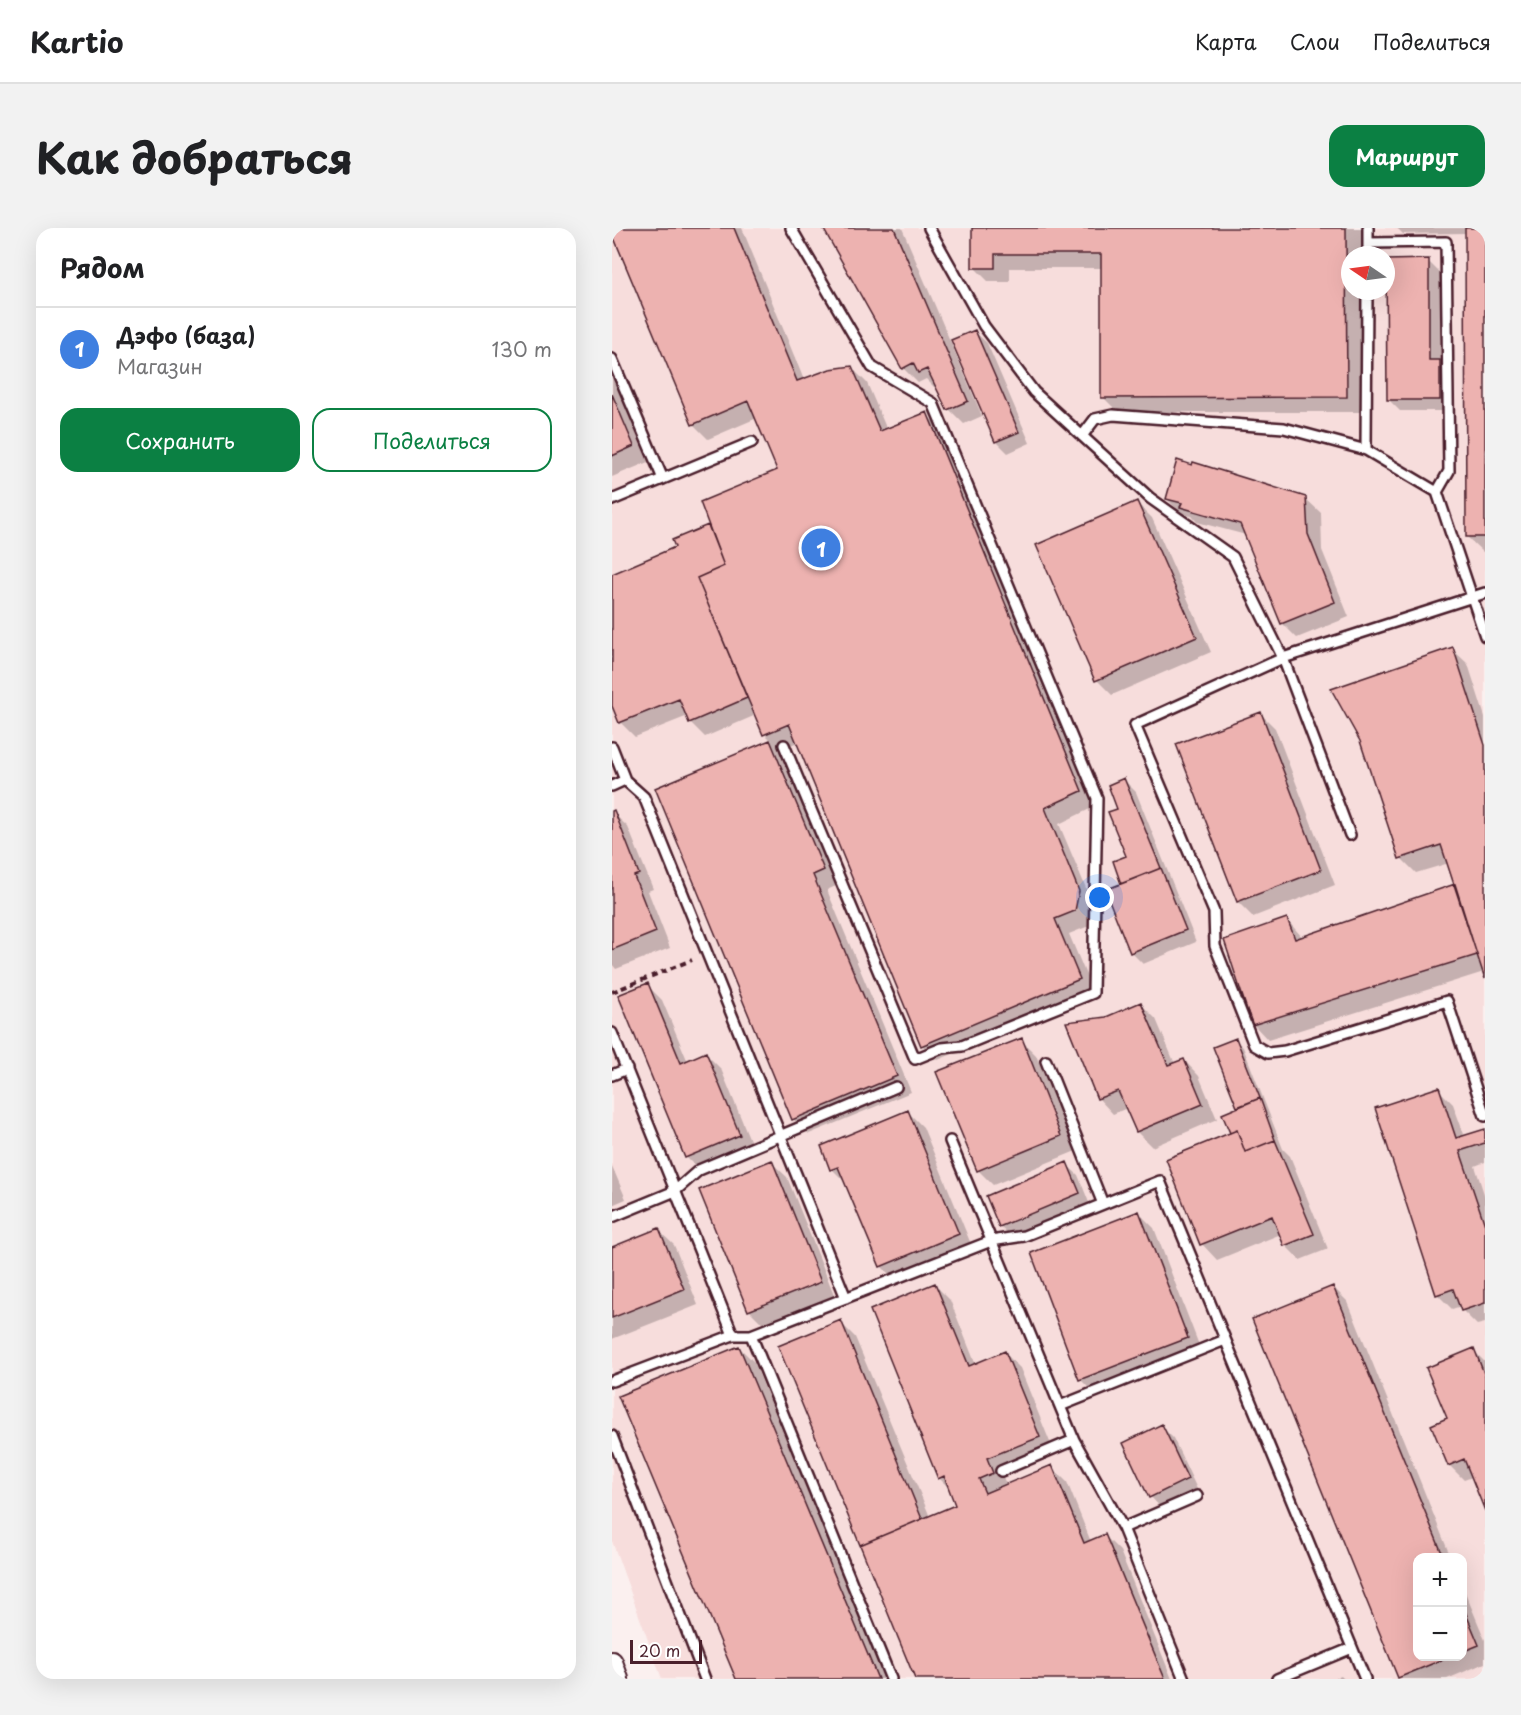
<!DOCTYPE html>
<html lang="ru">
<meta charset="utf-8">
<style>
:root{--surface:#fff;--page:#f2f2f2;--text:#202124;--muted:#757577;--line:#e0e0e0;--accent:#0b8043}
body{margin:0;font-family:"Playpen Sans",sans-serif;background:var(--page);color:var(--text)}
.controls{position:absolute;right:18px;bottom:18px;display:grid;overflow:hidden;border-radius:12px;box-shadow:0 6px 24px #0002}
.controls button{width:54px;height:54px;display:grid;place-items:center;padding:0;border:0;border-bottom:2px solid var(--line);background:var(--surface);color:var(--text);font:30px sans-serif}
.compass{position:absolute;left:729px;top:18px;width:54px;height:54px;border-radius:50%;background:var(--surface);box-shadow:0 6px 24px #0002;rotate:283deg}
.scale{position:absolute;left:18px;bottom:15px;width:72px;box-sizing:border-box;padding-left:6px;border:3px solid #4a1f2b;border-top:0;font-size:16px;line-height:21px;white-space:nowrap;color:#4a1f2b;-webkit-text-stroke:4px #fff;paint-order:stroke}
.you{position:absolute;left:488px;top:670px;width:21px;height:21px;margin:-15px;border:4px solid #fff;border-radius:50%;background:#1a73e8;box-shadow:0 0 0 9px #1a73e833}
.badge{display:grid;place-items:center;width:39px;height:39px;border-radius:50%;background:var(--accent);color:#fff;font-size:20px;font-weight:700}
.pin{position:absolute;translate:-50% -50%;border:3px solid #fff;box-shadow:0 2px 6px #0006}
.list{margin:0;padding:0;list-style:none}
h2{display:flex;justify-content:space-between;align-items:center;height:78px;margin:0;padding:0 24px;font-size:26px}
h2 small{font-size:20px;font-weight:400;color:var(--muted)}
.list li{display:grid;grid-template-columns:39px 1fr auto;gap:18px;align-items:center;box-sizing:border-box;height:84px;padding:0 24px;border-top:2px solid var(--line)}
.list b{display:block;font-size:22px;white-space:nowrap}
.list p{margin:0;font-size:20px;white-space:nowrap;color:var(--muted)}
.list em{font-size:20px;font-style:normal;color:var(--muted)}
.actions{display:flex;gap:12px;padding:18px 24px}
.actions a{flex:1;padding:14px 0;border:2px solid var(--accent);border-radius:18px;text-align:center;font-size:21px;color:var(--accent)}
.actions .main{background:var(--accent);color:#fff}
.map{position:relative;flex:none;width:873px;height:1451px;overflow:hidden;border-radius:18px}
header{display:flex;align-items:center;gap:36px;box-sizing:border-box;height:84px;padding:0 30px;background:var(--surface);border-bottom:2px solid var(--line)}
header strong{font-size:28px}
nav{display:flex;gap:33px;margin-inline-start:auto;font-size:21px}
.intro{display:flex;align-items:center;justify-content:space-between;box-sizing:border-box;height:144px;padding:0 36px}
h1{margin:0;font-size:42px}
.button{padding:15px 27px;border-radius:18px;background:var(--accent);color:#fff;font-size:21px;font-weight:700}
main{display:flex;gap:36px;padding:0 36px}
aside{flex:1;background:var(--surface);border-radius:18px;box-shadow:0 6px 24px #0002}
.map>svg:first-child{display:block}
</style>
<header>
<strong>Kartio</strong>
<nav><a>Карта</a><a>Слои</a><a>Поделиться</a></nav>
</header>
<div class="intro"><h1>Как добраться</h1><a class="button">Маршрут</a></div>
<main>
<aside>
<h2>Рядом<small></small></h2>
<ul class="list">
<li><span class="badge" style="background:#3f7fe0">1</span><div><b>Дэфо (база)</b><p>Магазин</p></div><em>130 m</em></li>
</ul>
<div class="actions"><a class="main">Сохранить</a><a>Поделиться</a></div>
</aside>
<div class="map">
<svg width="873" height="1451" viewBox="0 0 873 1451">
<rect width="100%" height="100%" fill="#fbf0ef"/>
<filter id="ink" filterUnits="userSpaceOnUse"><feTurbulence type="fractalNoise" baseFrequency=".0167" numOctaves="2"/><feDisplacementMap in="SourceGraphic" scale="12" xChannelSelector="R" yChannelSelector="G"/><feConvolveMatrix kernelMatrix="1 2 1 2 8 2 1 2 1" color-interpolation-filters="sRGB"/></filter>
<g filter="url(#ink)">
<path fill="#f7dddc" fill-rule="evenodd" d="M0,0H873V1451H50L0,1313ZM738,27H774V63H738ZM806,1330H850V1428H806Z"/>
<path fill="#0003" d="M0,0H130L192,152L239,139L255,155L275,202L314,186L329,201L484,578L447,596L482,679L477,698L457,706L482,766L326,832L310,817L186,514L166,522L173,529L226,657L215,662L299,864L197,906L181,891L45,561L160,513L153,506L144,487L93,509L78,494L76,488L23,509L8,494L0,474V346L2,347L66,320L62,313L98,298L167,243L145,190L96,211L81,196Z
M213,0H290L370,188L352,196L337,181L325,158L322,159L314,151L306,155L291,140Z
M361,0H749V27H738V63H749V184H506L491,169L490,40H398V54H377L362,39Z
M785,0H873V324H871L855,309V5L791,6Z
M816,33L828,45V134L839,145V183H788L776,171Z
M363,104L375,115L418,215L396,225L384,213Z
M0,147L36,234L0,249Z
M693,270L709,285L710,322L737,389L685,410L670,395L634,307L585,294L580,288L570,286L555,271Z
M525,275L540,290L599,424L500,467L485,452Z
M840,421L856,436L873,489V746L872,744L656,812L641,796L675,692L691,710L845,657L837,635L804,645L789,630Z
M648,485L663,500L723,657L641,689L626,674L566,517Z
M512,552L524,564L584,714L531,736L519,724L511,656L516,629L507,582Z
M0,584L16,599L41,661L36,663L58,720L4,741L0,736Z
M35,757L50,772L76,834L94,826L109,841L142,922L89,944L74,929Z
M529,776L544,791L563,836L572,832L587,848L605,891L540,919L525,904L515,880L501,886L486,870L494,790Z
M409,812L424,827L464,923L381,957L366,942Z
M623,812L631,819L671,921L678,928L716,1021L688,1032L673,1017L669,1006L605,1032L590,1016L556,932L620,906L627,880L603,820Z
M826,861L841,876L853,909L873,902V934L863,938L873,969V1095L865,1097L850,1082L849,1078L840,1081L825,1066Z
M296,884L311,899L361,1021L284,1053L269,1038L236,957L220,941Z
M159,934L175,949L223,1069L153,1098L138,1083L89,962Z
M454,936L466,947L478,977L400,1009L388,998Z
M0,938L14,971L0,977Z
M527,985L542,1000L590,1125L483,1166L468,1151Z
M46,1002L62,1017L86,1077L0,1111V1021Z
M323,1057L338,1072L364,1137L393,1125L408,1140L442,1224L389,1245L395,1258L440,1239L455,1254L479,1314L493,1308L508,1323L560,1451H305L228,1094L243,1109L318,1289L345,1278L338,1261L327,1250Z
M721,1059L736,1074L839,1330H806V1428H850V1357L873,1412V1435L835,1451H790L788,1449Z
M127,1119L142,1134L273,1451H125Z
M861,1122L873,1134V1280L860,1249L852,1252L837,1237V1191Z
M549,1198L561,1210L586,1263L550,1281L539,1269Z
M729,1448L732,1451H721Z"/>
<path fill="#edb2b0" stroke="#4a1f2b" stroke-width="1.5" d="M0,0H122L185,153L218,141L240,138L268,203L315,184L470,563L433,580L467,663L463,683L443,691L468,751L309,818L177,496L151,507L85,350L112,338L88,274L165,242L136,173L80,197L0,5Z
M211,0H282L356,173L335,182L315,141L306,145L301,135L290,141Z
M360,0H734L735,169L489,170V26H383V40H360Z
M853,0H873V309H854Z
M817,31V132H828V172H775L774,32Z
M363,102L407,204L383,214L339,112Z
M0,166L22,218L0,228Z
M565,232L580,237L581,234L694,269L696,306L723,374L669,396L628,296L568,279L570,275L554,271Z
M525,273L585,409L483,453L424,317Z
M96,297L112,338L85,350L135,470L77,495L67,471L7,495L0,478V346L63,319L60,312Z
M841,419L873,517V751L829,617L787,631L748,513L719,461Z
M649,484L709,642L625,674L564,516Z
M158,512L212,642L201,647L285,848L180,892L43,560Z
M512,550L549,640L509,656L501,633L514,628L496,584L505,581L496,557Z
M2,582L27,646L22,648L44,704L0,722V583Z
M549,640L574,702L518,725L493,662Z
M843,656L865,727L640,797L612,712L675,690L683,711Z
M36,755L69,835L94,824L128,907L73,930L6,767Z
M529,774L556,837L572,831L591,876L524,904L506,863L485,871L454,794L494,789Z
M410,810L449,908L365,943L324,844Z
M624,810L648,870L625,879L601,819Z
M827,859L844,910L873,901V915L848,923L873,997V1075L849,1083L841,1061L824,1067L763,880Z
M648,870L663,912L633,924L625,902L618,905L610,886Z
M296,882L347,1006L268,1039L226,939L218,942L209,918Z
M625,902L633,924L663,912L702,1006L672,1018L660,988L588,1017L554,931Z
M160,932L209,1054L136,1083L87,962Z
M455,934L468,965L387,999L374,968Z
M527,983L576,1110L467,1152L419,1025Z
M47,1000L72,1061L0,1090V1019Z
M323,1055L357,1138L393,1123L428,1209L375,1230L381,1245L367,1251L373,1265L440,1237L472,1315L493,1306L553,1451H303L248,1317L343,1277L332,1248L326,1251L258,1082Z
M721,1058L832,1330H806V1428H839L786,1450L640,1091Z
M229,1092L310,1291L248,1317L166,1118Z
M127,1118L266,1451H124L6,1168Z
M862,1120L873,1148V1283L852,1231L836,1238L819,1197L835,1190L814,1140Z
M550,1196L576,1251L537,1270L511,1215Z
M850,1376L867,1417L850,1424Z"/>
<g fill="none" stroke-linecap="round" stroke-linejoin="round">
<defs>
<path id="lane" d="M317,0L372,98L422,164L538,270L621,329L671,430L738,607
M756,15L834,14L837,243L825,264
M756,27V0
M0,131L51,251
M470,208L483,191L501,187L672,200L754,222L825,264L873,408
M754,222L755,63
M0,272L140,214
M873,365L671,430L523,497L602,684L603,718L642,817L656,825L673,823L835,773L873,888
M172,517L303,831L330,820L350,818L481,765L485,570L321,175L260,139L179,0
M0,519L13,552L0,558
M13,552L32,569L234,1070
M0,805L121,1107H139L279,1451
M434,833L491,976
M0,847L15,841
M338,913L462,1212L511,1300L572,1451
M0,989L63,963L87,942L284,859
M139,1107L379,1013L412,1008L548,953L753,1451
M0,1153L121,1107
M448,1178L613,1112
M0,1208L93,1451
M389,1243L462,1212
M511,1300L585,1268
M665,1451L740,1420"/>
<path id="street" d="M0,1434L6,1451"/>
</defs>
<use href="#lane" stroke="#4a1f2b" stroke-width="14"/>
<use href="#street" stroke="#4a1f2b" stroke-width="24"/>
<path stroke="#4a1f2b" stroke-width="4" stroke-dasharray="6 4.5" stroke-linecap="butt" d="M0,764L80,732"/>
<use href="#lane" stroke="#fff" stroke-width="9"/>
<use href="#street" stroke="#fff" stroke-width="20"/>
</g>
</g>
</svg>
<div class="controls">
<button>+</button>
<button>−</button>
</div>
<svg class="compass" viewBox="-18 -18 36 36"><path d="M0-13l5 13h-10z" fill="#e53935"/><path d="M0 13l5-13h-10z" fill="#757577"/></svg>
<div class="scale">20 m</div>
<div class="you"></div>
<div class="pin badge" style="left:209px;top:320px;background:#3f7fe0">1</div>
</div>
</main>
